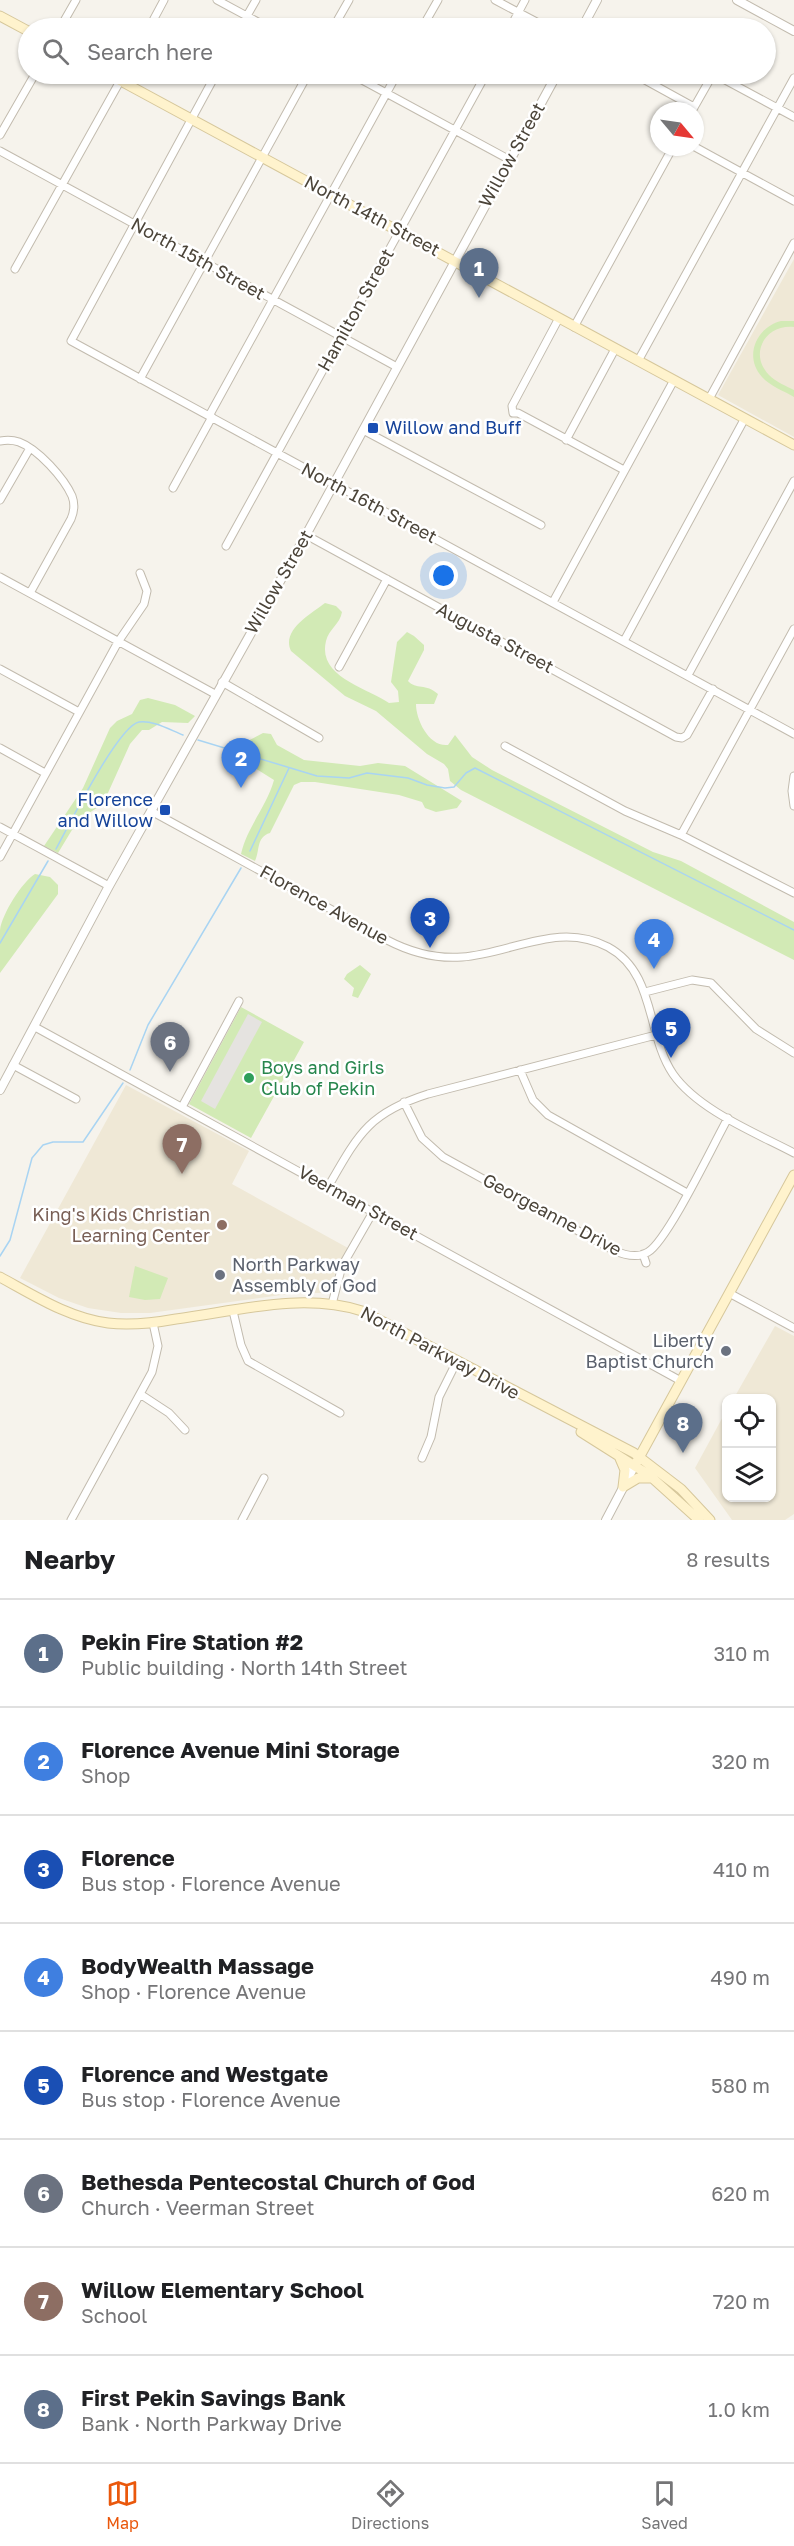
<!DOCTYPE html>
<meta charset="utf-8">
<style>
:root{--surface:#fff;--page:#f2f2f2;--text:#202124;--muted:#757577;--line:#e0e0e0;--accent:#ea580c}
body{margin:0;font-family:"Golos Text",sans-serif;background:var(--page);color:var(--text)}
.controls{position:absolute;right:18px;bottom:18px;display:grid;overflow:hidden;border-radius:12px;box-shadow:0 2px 4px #0004}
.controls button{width:54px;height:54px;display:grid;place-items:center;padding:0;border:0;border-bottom:2px solid var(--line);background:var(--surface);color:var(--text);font:30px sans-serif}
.compass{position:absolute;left:650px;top:102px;width:54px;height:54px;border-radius:50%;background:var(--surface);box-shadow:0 2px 4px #0004;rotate:119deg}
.you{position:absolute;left:444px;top:576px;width:21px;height:21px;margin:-15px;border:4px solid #fff;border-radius:50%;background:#1a73e8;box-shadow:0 0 0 9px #1a73e833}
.badge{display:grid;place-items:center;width:39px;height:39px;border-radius:50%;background:var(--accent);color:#fff;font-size:20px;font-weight:700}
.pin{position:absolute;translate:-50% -50px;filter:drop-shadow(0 2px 3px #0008)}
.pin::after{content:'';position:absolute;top:32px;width:21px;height:18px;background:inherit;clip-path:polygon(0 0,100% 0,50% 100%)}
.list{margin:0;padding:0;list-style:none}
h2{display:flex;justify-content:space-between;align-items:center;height:78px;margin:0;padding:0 24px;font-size:26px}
h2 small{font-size:20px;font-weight:400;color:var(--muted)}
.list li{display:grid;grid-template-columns:39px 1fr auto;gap:18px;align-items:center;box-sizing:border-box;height:108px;padding:0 24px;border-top:2px solid var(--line)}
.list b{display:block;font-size:22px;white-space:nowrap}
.list p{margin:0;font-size:20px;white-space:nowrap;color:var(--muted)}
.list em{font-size:20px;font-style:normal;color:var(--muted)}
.icon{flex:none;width:33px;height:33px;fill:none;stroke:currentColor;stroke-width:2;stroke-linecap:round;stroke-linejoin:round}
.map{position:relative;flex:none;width:794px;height:1520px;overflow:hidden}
.search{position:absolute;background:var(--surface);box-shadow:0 2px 4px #0004;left:18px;right:18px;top:18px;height:66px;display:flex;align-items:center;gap:15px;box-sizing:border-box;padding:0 21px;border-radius:33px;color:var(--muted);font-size:22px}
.sheet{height:942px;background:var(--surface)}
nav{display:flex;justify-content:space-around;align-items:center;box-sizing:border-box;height:84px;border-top:2px solid var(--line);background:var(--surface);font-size:16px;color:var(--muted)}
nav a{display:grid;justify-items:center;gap:3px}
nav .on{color:var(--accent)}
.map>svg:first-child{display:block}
</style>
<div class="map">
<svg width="794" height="1520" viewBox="0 0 794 1520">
<rect width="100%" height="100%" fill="#f6f3ec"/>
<path fill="#efe8d6" d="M794,259V437L718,395Z
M126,1085L249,1151L232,1184L348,1248L337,1266L330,1293H296L150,1313H121L88,1308L59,1298L20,1278Z
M775,1326L794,1336V1514L785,1520H732L695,1468L726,1411V1498H772V1398H734Z"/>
<path fill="#d2eab5" d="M781,321H794V327C766,324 748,353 769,375C776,382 786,386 794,390V397C784,391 770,386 762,377C743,356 757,327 781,321Z
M325,603L336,606L342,612C340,624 329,629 326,641C317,677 368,688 389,703L399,702L398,691L391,682L397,642L407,632L414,636L424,645V650L408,681C416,690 426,683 438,694L434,704H416C416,720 429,747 448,745L455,735L472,757L492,770L653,852L681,861L794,922V960L461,790L450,781L448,769L444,764L427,754L376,711L345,696L291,651C281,630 311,614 325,603Z
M148,698L175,705L195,716L188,723L162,722L149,730H142L130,744L103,804L78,820L58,853L44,846L83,788L110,728L117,721L132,714L140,700Z
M263,733L271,734L277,745L304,760L360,766L378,763L405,766L462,801L457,808L436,812L425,808L422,802L399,795L315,782H301L294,785L270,833C256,837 260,851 255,861L241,854C247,827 267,806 274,780L245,762H236L233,754L238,746Z
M35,874L50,877L58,885V894L0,973C0,959 0,944 0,930C2,914 22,882 35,874Z
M360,965L371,974L358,998L352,996L354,988L344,979L347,974Z
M241,1007L304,1042L251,1138L189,1104Z
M135,1266L168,1278L160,1299L145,1300L129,1297Z"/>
<path fill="#e5e3e0" d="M248,1014L262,1022L215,1109L201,1101Z"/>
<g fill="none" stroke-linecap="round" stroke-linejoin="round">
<path stroke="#a9d4f2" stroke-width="1.5" d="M198,740L317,776L349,778L367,773L408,778L427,785L445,788L454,787L466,773L475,768L794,930
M56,849C68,827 118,726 139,722C153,720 170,730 183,735
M250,851L289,768
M0,943L48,861
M130,1070L148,1025L241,868
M0,1256L10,1240L32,1158L43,1145L53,1142H83L123,1083"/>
<defs>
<path id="minor" d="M217,0L269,28
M495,0L548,28
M60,28L76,0
M149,28L164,0
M240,28L256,0
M333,28L349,0
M422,28L438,0
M510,28L525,0
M216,74L71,341L794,734
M351,74L510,160
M634,74L694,107
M714,74L794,117
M692,111L713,74
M0,135L35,74
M695,147L794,201
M0,151L397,367
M15,269L124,74
M559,318L512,406L513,413H518L624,470
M574,327L673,147
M638,361L794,78
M140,379L308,74
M709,399L794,243
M209,416L397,74
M363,430L541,525
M566,440L615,349
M0,441C6,440 13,440 19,442C38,449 64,478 72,496C75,504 74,512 71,519L30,593
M173,488L212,417
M0,500L30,448
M306,535L676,737L682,738L687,735L713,689
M226,546L486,74
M0,577L215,694
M553,602L674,380
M624,641L745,418
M339,667L387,579
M0,669L79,712
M688,675L794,481
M222,682L319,738
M505,746L625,811L681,835L794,893
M0,748L45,773
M794,776L792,791L794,806
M151,811L387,940C410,952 436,959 462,957C513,953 559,921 608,947C656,973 646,1034 673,1074C698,1110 756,1133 794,1153
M0,827L109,886
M681,835L794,629
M0,857L118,642L144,604L147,591L140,573
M645,992L692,980L711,983L756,1029L794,1053
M35,1027L681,1381
M13,1065L76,1099
M520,1070L533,1100L548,1115L687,1193
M404,1102L422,1138L443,1157L613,1250C624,1255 637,1259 648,1252C668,1240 714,1143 728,1118
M182,1107L239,1001
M328,1187C358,1135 368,1113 428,1094L656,1035
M643,1254L646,1263
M729,1293L794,1328
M332,1304L342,1266L373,1212
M233,1311L241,1345L248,1361L340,1413
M140,1394L169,1413L185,1430
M422,1458L431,1437L439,1397L457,1361
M71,1520L152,1372L158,1346L153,1323
M242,1520L264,1478"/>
<path id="tertiary" d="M737,0L794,31
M582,28L597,0
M0,1090L109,886L306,535L557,74
M606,1520L635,1465"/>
<path id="secondary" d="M0,16L28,31
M108,74L794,445
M0,1277C35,1296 69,1318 108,1323C131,1326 154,1323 176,1319C237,1311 302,1292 362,1311L634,1453L681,1489L710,1520
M581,1432L649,1475L699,1520
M619,1456L625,1470L623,1487
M635,1465L794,1175
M623,1487L638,1478H650"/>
</defs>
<use href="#minor" stroke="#c2bbae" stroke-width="9"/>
<use href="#tertiary" stroke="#c2bbae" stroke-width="10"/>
<use href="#secondary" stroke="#d6c79b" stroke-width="11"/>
<use href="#minor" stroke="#fff" stroke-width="7"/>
<use href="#tertiary" stroke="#fff" stroke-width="8"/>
<use href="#secondary" stroke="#fff3cd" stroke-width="9"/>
</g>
<g fill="#1a4fb4" stroke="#fff" stroke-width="2">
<rect x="367" y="422" width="12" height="12" rx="3"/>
<rect x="159" y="804" width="12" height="12" rx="3"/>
</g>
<circle fill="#2e9e5b" stroke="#fff" stroke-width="2" cx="249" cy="1078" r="6"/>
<circle fill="#8d6e63" stroke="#fff" stroke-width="2" cx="222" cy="1225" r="6"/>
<g fill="#6b7280" stroke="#fff" stroke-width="2">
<circle cx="220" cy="1275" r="6"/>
<circle cx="726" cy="1351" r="6"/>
</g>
<g text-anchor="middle" stroke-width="5" stroke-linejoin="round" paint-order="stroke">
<g font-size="18" fill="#4b4439" stroke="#fff">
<text transform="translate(512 155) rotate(-61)" y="6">Willow Street</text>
<text transform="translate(372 216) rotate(28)" y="6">North 14th Street</text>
<text transform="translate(198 259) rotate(29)" y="6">North 15th Street</text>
<text transform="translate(356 310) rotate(-61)" y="6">Hamilton Street</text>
<text transform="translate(369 503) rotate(28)" y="6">North 16th Street</text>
<text transform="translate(279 582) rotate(-60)" y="6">Willow Street</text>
<text transform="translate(495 638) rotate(28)" y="6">Augusta Street</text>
<text transform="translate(324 905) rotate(29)" y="6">Florence Avenue</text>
<text transform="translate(358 1203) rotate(29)" y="6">Veerman Street</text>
<text transform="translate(552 1215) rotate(28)" y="6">Georgeanne Drive</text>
<text transform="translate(440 1353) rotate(28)" y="6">North Parkway Drive</text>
</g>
<g font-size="18" fill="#164399" stroke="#fff" text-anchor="start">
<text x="385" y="434">Willow and Buff</text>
<text x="153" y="806" text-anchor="end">Florence<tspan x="153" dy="21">and Willow</tspan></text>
</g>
<g font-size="18" fill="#27864d" stroke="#fff" text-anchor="start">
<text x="261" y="1074">Boys and Girls<tspan x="261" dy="21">Club of Pekin</tspan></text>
</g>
<g font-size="18" fill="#785e54" stroke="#fff" text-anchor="end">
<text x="210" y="1221">King's Kids Christian<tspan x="210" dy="21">Learning Center</tspan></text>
</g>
<g font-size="18" fill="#5b616d" stroke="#fff" text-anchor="start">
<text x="232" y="1271">North Parkway<tspan x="232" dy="21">Assembly of God</tspan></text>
<text x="714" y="1347" text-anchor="end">Liberty<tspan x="714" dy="21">Baptist Church</tspan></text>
</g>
</g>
</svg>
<div class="controls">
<button><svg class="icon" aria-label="locate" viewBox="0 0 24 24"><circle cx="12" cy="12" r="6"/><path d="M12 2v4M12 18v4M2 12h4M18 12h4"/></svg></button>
<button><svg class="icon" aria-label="layers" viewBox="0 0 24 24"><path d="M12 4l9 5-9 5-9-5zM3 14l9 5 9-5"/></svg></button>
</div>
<svg class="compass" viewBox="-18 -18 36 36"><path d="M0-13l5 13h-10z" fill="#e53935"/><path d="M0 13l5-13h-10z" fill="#757577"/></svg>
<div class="you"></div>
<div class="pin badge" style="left:479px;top:298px;background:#5c6f8a">1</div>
<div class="pin badge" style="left:241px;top:788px;background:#3f7fe0">2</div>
<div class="pin badge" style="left:430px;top:948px;background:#1a4fb4">3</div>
<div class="pin badge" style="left:654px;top:969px;background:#3f7fe0">4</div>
<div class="pin badge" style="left:671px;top:1058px;background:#1a4fb4">5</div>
<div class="pin badge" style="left:170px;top:1072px;background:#6b7280">6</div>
<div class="pin badge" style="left:182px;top:1174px;background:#8d6e63">7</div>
<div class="pin badge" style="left:683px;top:1453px;background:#5c6f8a">8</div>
<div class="search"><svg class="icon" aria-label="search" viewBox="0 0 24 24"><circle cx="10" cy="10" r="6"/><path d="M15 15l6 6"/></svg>Search here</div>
</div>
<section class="sheet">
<h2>Nearby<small>8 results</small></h2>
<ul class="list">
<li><span class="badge" style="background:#5c6f8a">1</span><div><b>Pekin Fire Station #2</b><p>Public building · North 14th Street</p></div><em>310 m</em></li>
<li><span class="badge" style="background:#3f7fe0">2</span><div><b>Florence Avenue Mini Storage</b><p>Shop</p></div><em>320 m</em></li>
<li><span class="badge" style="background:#1a4fb4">3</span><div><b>Florence</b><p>Bus stop · Florence Avenue</p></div><em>410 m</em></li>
<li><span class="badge" style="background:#3f7fe0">4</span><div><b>BodyWealth Massage</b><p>Shop · Florence Avenue</p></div><em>490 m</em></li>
<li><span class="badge" style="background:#1a4fb4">5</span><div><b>Florence and Westgate</b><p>Bus stop · Florence Avenue</p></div><em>580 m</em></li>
<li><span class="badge" style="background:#6b7280">6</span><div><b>Bethesda Pentecostal Church of God</b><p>Church · Veerman Street</p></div><em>620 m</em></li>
<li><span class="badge" style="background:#8d6e63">7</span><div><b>Willow Elementary School</b><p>School</p></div><em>720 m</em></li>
<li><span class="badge" style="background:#5c6f8a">8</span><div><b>First Pekin Savings Bank</b><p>Bank · North Parkway Drive</p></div><em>1.0 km</em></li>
</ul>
</section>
<nav>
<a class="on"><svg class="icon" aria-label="map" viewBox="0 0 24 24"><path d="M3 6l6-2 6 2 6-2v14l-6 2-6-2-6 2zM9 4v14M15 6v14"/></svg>Map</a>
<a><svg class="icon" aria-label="directions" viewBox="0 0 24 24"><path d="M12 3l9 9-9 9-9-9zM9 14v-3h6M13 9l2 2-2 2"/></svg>Directions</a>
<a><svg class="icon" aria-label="saved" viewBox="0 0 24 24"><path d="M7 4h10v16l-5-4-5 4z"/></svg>Saved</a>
</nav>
